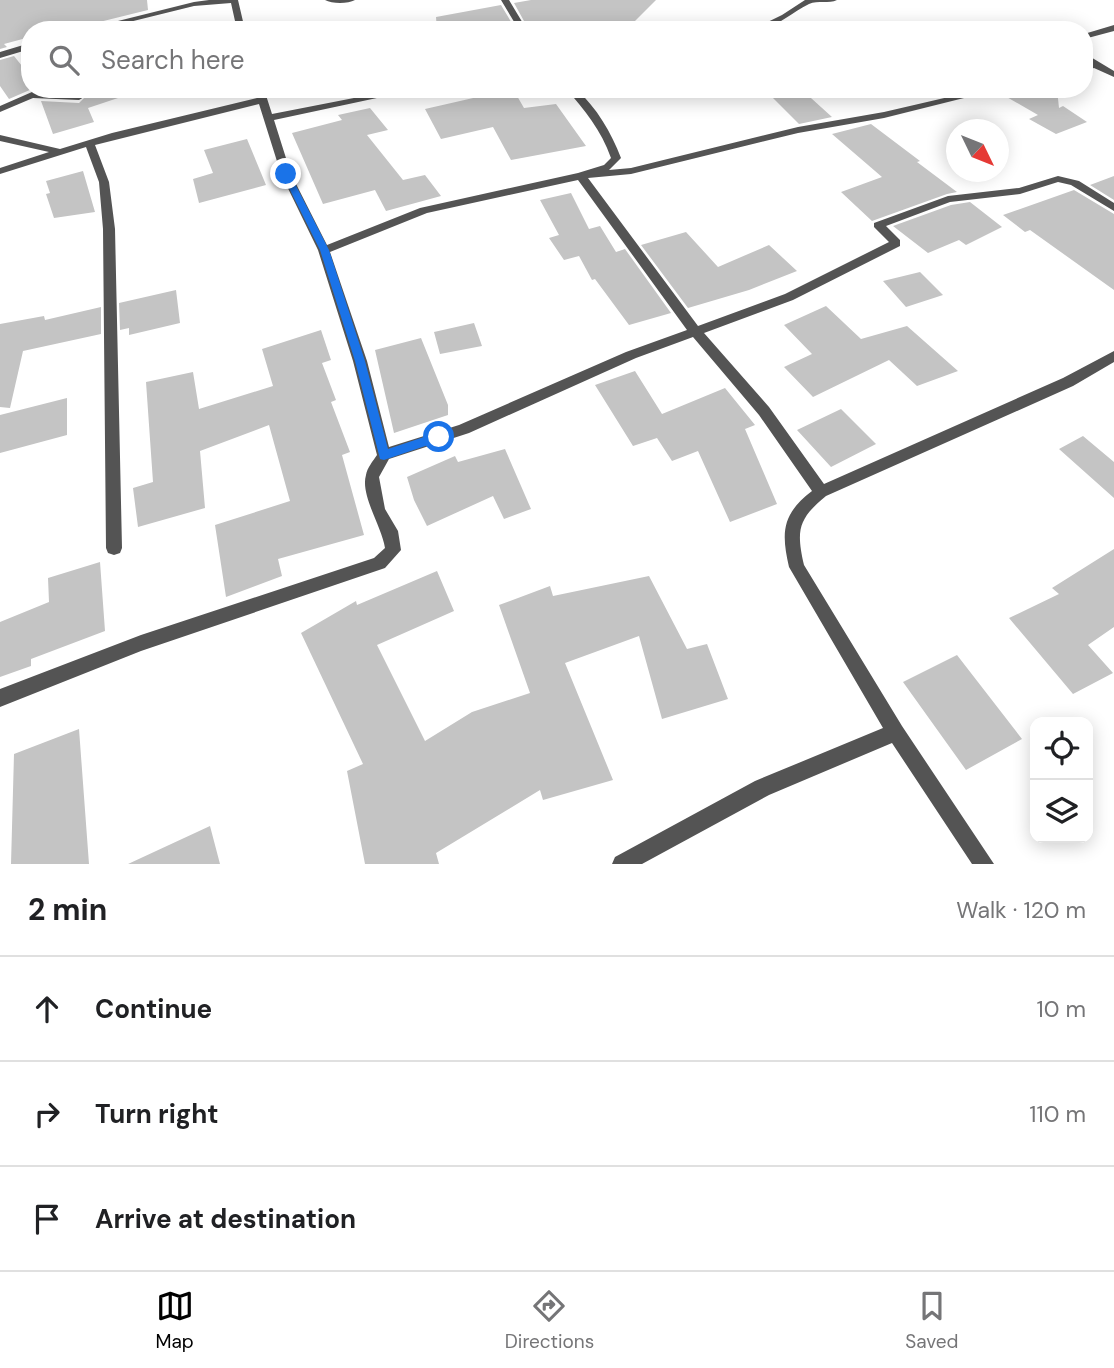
<!DOCTYPE html>
<meta charset="utf-8">
<style>
:root{--surface:#fff;--page:#f2f2f2;--text:#202124;--muted:#757577;--line:#e0e0e0;--accent:#000}
body{margin:0;font-family:"DM Sans",sans-serif;background:var(--page);color:var(--text)}
.controls{position:absolute;right:21px;bottom:21px;display:grid;overflow:hidden;border-radius:14px;box-shadow:0 4px 18px #0003}
.controls button{width:63px;height:63px;display:grid;place-items:center;padding:0;border:0;border-bottom:2px solid var(--line);background:var(--surface);color:var(--text);font:35px sans-serif}
.compass{position:absolute;left:946px;top:119px;width:63px;height:63px;border-radius:50%;background:var(--surface);box-shadow:0 4px 18px #0003;rotate:133deg}
.stop{position:absolute;width:21px;height:21px;margin:-16px;border:5px solid #1a73e8;border-radius:50%;background:#fff}
.stop.end{background:#1a73e8;border-color:#fff;box-shadow:0 2px 7px #0008}
.list{margin:0;padding:0;list-style:none}
h2{display:flex;justify-content:space-between;align-items:center;height:91px;margin:0;padding:0 28px;font-size:30px}
h2 small{font-size:23px;font-weight:400;color:var(--muted)}
.list li{display:grid;grid-template-columns:46px 1fr auto;gap:21px;align-items:center;box-sizing:border-box;height:105px;padding:0 28px;border-top:2px solid var(--line)}
.list b{display:block;font-size:26px;white-space:nowrap}
.list em{font-size:23px;font-style:normal;color:var(--muted)}
.icon{flex:none;width:38px;height:38px;fill:none;stroke:currentColor;stroke-width:2;stroke-linecap:round;stroke-linejoin:round}
.map{position:relative;flex:none;width:1114px;height:864px;overflow:hidden}
.search{position:absolute;background:var(--surface);box-shadow:0 4px 18px #0003;left:21px;right:21px;top:21px;height:77px;display:flex;align-items:center;gap:18px;box-sizing:border-box;padding:0 24px;border-radius:28px;color:var(--muted);font-size:26px}
.sheet{height:406px;background:var(--surface)}
nav{display:flex;justify-content:space-around;align-items:center;box-sizing:border-box;height:98px;border-top:2px solid var(--line);background:var(--surface);font-size:19px;color:var(--muted)}
nav a{display:grid;justify-items:center;gap:4px}
nav .on{color:var(--accent)}
.map>svg:first-child{display:block}
</style>
<div class="map">
<svg width="1114" height="864" viewBox="0 0 1114 864">
<rect width="100%" height="100%" fill="#fff"/>
<path fill="#c4c4c4" d="M0,0H147L148,10L67,30H30V37L4,44L7,47L0,49Z
M531,0H656L626,30H529L514,3Z
M501,5L516,30H437L436,17Z
M14,56L30,76V89H129L130,94L88,108L94,122L53,134L41,101L79,103L86,96L79,91L32,89L9,99L0,86V60Z
M478,89H513L524,108L556,104L586,146L511,160L493,127L441,139L425,109L482,96Z
M764,89H801L832,117L799,124Z
M1002,89H1057L1059,108L1063,106L1087,122L1056,134L1029,119L1038,115L998,92Z
M370,108L388,130L367,135L403,180L425,175L441,196L386,211L375,190L323,204L292,133L342,120L338,115Z
M871,124L920,161L917,162L957,192L947,194L872,221L841,192L882,177L832,134Z
M247,139L266,185L199,203L193,179L213,173L204,150Z
M83,171L95,212L54,218L46,194L50,193L46,181Z
M1114,176V200L1090,185Z
M1074,190L1114,214V290L1030,230L1025,232L1003,215Z
M571,193L589,229L600,226L616,252L625,249L671,313L629,325L595,279L592,280L579,256L564,260L549,238L559,235L540,200Z
M970,202L1002,227L966,245L959,240L928,253L893,226L951,205Z
M686,232L718,267L769,245L797,271L749,290L688,308L641,245Z
M920,272L943,295L906,307L883,281Z
M176,290L180,323L129,335V328L120,330L119,303Z
M826,306L861,339L907,326L958,371L917,386L889,360L813,397L784,367L812,354L784,325Z
M101,307V334L23,351L10,408L0,407V324L44,316L45,320Z
M474,323L482,346L440,354L434,332Z
M321,330L331,360L322,363L336,400L331,402L350,452L342,455L364,535L278,559L282,576L226,597L215,525L290,501L269,425L200,451L205,508L138,527L133,488L153,482L146,382L193,372L199,409L273,386L262,349Z
M421,338L448,405V415L394,433L375,350Z
M635,371L662,414L725,388L755,425L745,429L777,504L730,522L698,451L672,461L657,438L633,446L595,385Z
M67,398V435L0,453V415Z
M841,409L876,444L831,467L797,430Z
M1083,436L1114,462V498L1059,449Z
M505,449L531,509L504,519L493,496L427,526L414,500L407,477L455,456L458,462Z
M1114,549V627L1088,645L1113,673L1073,694L1009,618L1059,594L1052,588Z
M100,562L105,631L31,659V666L0,677V622L49,602L48,578Z
M437,571L454,611L377,645L425,741L472,712L530,693L499,605L550,586L553,596L649,576L687,649L707,644L728,699L662,719L639,636L565,663L613,780L543,800L540,790L436,853L439,864H365L347,771L363,764L301,633L356,601L357,605Z
M957,655L1022,739L966,770L903,682Z
M79,729L89,864H11L14,754Z
M210,826L220,864H128Z"/>
<g fill="none" stroke-linecap="round" stroke-linejoin="round">
<path fill="#545454" fill-rule="evenodd" d="M209,0H238L245,30H237L231,3L194,6L97,30H82L194,2Z
M325,0H355C348,4 332,4 325,0Z
M501,0H509L527,30H519Z
M805,0H837C829,4 818,0 809,4C789,14 775,30 751,30L782,15Z
M1114,25V31L1084,39V34Z
M30,43V49L0,58V52Z
M1084,53L1114,71V77L1094,68L1084,71V65L1088,64L1084,61Z
M254,89H264L272,114L400,89H419L274,120L291,174L327,245L420,208L578,173L604,165L611,158C601,130 585,110 566,89H576C597,108 611,132 621,158L609,170L631,168L798,127L884,112L983,89H1000L884,118L798,133L631,174L588,178L698,326L785,294L889,242L874,227V223L948,196L1019,188L1058,176L1079,181L1114,203V211L1071,185L1058,182L1020,194L950,202L886,226L900,240V246L793,300L704,333L769,407L824,484L1063,378L1114,351V362L1073,386L826,496C798,519 796,530 804,565L902,726L994,864H972L892,743L769,795L642,864H612L615,857L755,781L883,728L789,567C781,532 782,514 812,491L759,415L693,337L636,358L469,433L389,459L379,477L385,509L398,531L401,550L385,568L141,651L0,707V689L141,635L374,558L385,548C382,527 360,495 366,475C367,468 373,461 377,455L353,361L318,250L281,174L259,104L95,145L109,182L115,229L122,548L120,553L114,555L108,553L106,548L103,229L99,182L86,147L0,174V168L49,152L0,141V135L60,149L112,133L257,98ZM578,180L687,330L626,352L459,425L389,447L367,361L330,252L427,213Z
M32,92L79,94L84,97L79,100L33,98L0,112V106Z"/>
</g>
<path fill="#1a73e8" d="M286,171L290,174L329,250L365,361L388,449L439,432L445,437L443,440L384,460L380,459L355,361L320,250L282,174Z"/>
</svg>
<div class="controls">
<button><svg class="icon" aria-label="locate" viewBox="0 0 24 24"><circle cx="12" cy="12" r="6"/><path d="M12 2v4M12 18v4M2 12h4M18 12h4"/></svg></button>
<button><svg class="icon" aria-label="layers" viewBox="0 0 24 24"><path d="M12 4l9 5-9 5-9-5zM3 14l9 5 9-5"/></svg></button>
</div>
<svg class="compass" viewBox="-18 -18 36 36"><path d="M0-13l5 13h-10z" fill="#e53935"/><path d="M0 13l5-13h-10z" fill="#757577"/></svg>
<div class="stop" style="left:439px;top:437px"></div>
<div class="stop end" style="left:286px;top:174px"></div>
<div class="search"><svg class="icon" aria-label="search" viewBox="0 0 24 24"><circle cx="10" cy="10" r="6"/><path d="M15 15l6 6"/></svg>Search here</div>
</div>
<section class="sheet">
<h2>2 min<small>Walk · 120 m</small></h2>
<ul class="list">
<li><svg class="icon" aria-label="ahead" viewBox="0 0 24 24"><path d="M12 20V5M6 11l6-6 6 6"/></svg><div><b>Continue</b></div><em>10 m</em></li>
<li><svg class="icon" aria-label="right" viewBox="0 0 24 24"><path d="M7 20v-9h11M14 6l5 5-5 5"/></svg><div><b>Turn right</b></div><em>110 m</em></li>
<li><svg class="icon" aria-label="arrive" viewBox="0 0 24 24"><path d="M6 21V4h12l-3 4 3 4H6"/></svg><div><b>Arrive at destination</b></div></li>
</ul>
</section>
<nav>
<a class="on"><svg class="icon" aria-label="map" viewBox="0 0 24 24"><path d="M3 6l6-2 6 2 6-2v14l-6 2-6-2-6 2zM9 4v14M15 6v14"/></svg>Map</a>
<a><svg class="icon" aria-label="directions" viewBox="0 0 24 24"><path d="M12 3l9 9-9 9-9-9zM9 14v-3h6M13 9l2 2-2 2"/></svg>Directions</a>
<a><svg class="icon" aria-label="saved" viewBox="0 0 24 24"><path d="M7 4h10v16l-5-4-5 4z"/></svg>Saved</a>
</nav>
